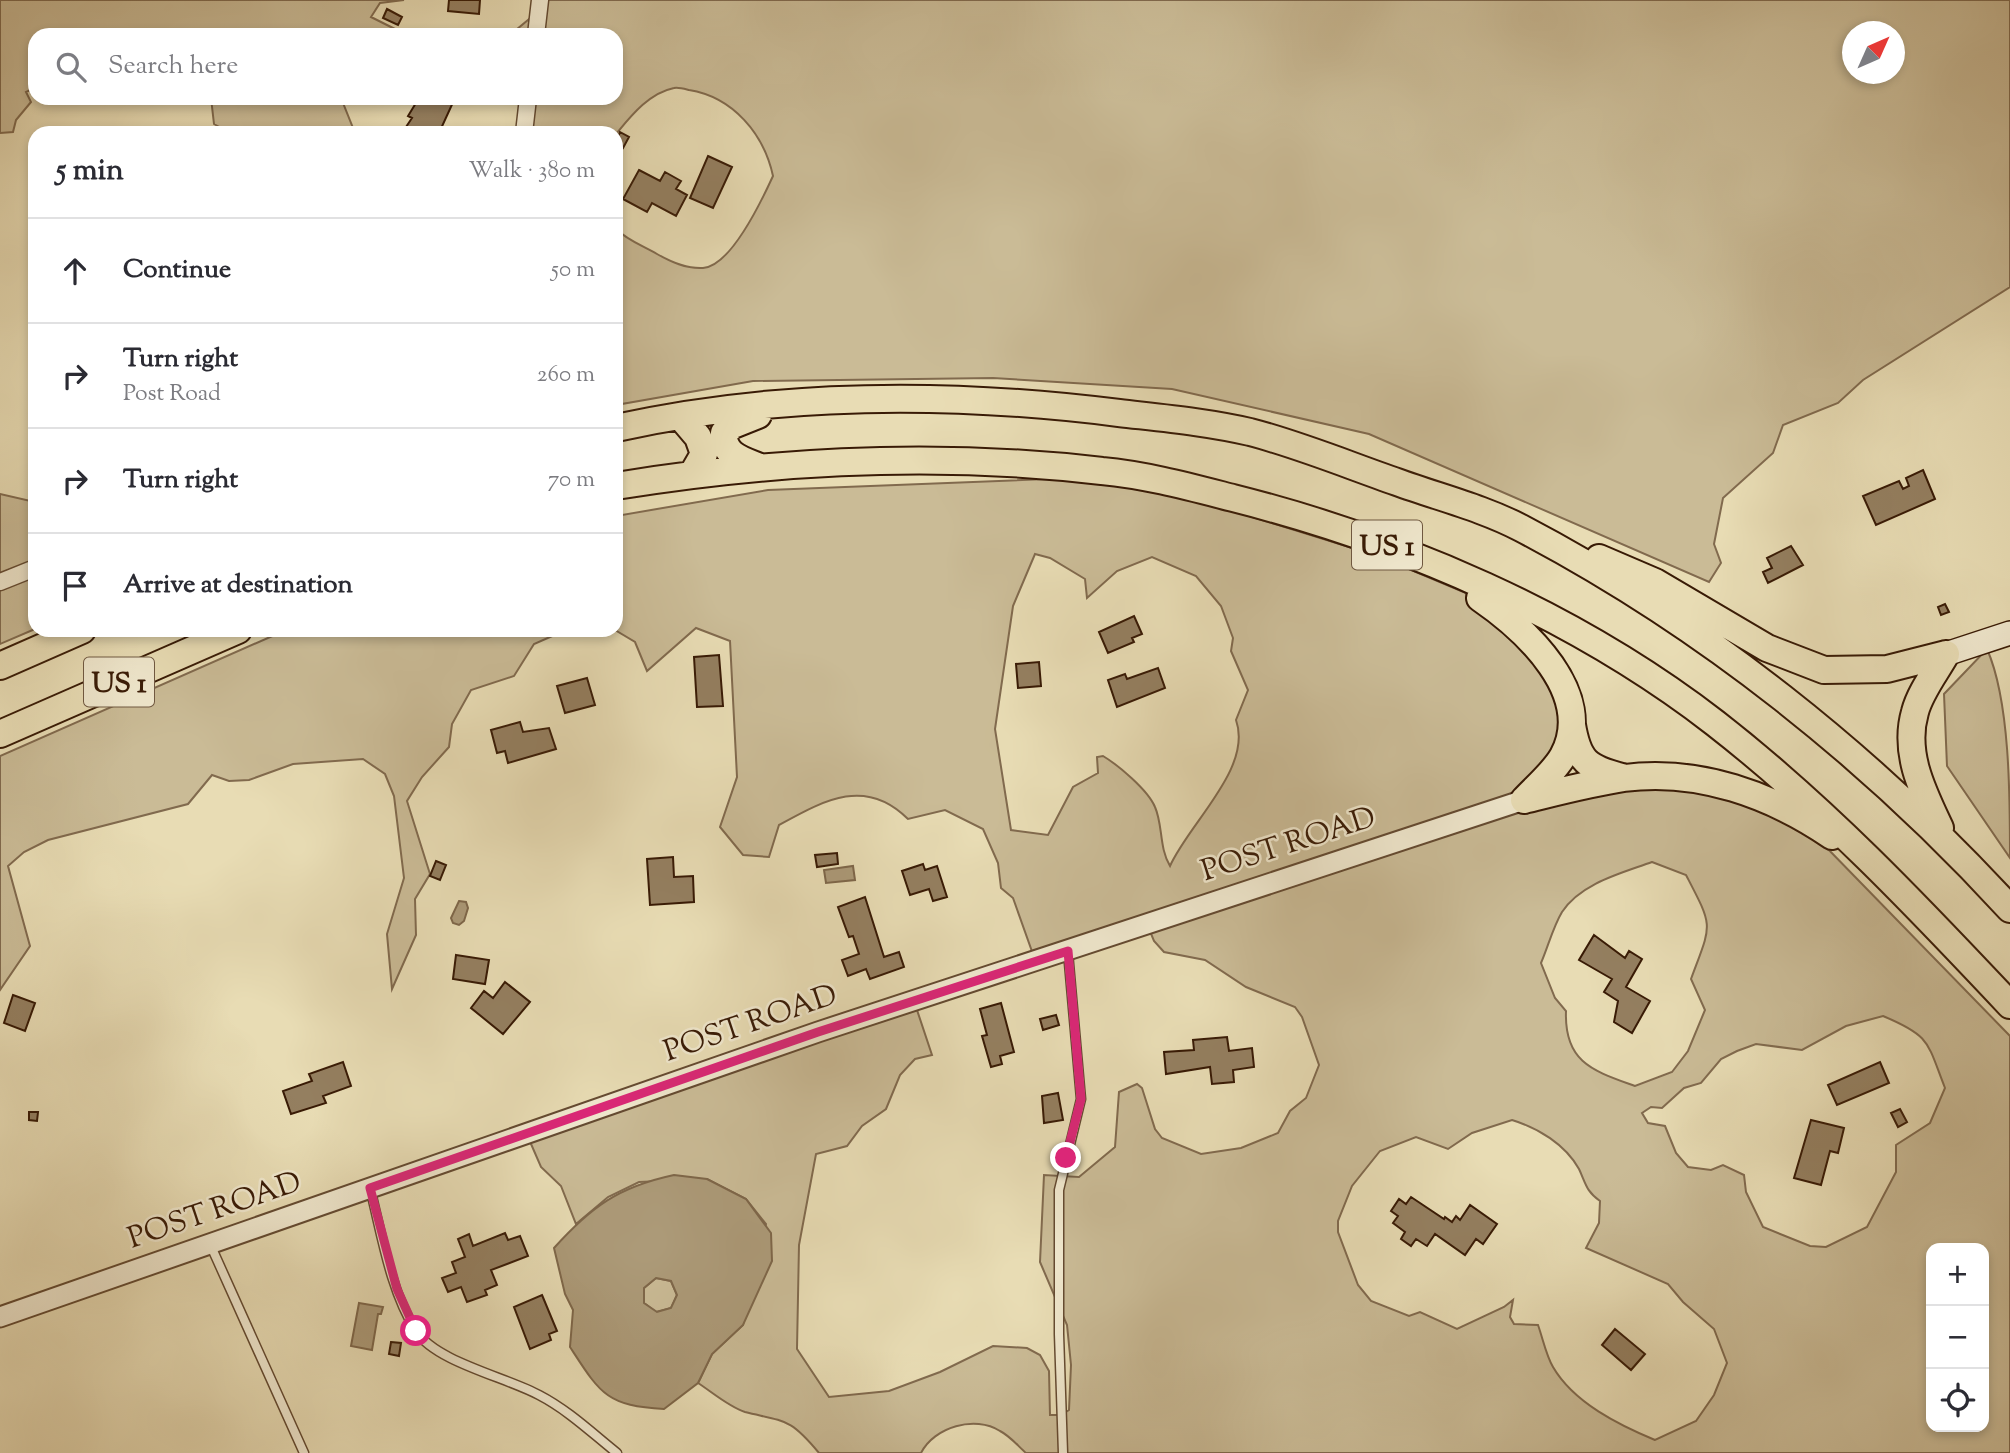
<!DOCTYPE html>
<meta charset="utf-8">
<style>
:root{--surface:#fff;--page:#f7f7f7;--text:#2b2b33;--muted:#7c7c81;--line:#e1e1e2}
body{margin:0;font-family:"Sorts Mill Goudy",serif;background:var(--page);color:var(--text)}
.controls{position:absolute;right:21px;bottom:21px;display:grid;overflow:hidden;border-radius:14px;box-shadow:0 4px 10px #0003}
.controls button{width:63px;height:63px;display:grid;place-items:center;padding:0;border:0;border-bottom:2px solid var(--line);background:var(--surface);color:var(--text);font:35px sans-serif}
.compass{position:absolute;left:1842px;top:21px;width:63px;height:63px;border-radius:50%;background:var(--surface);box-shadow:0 4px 10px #0003;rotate:45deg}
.stop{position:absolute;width:21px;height:21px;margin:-16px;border:5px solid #db2777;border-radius:50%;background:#fff}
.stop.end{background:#db2777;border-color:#fff;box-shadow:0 2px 7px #0008}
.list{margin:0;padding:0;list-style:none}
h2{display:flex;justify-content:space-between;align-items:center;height:91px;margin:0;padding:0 28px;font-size:30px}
h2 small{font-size:23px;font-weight:400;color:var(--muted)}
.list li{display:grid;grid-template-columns:46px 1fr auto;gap:21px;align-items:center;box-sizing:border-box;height:105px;padding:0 28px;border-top:2px solid var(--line)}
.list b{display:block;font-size:26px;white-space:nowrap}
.list p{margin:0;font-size:23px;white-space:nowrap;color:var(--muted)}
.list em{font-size:23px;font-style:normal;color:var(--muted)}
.icon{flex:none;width:38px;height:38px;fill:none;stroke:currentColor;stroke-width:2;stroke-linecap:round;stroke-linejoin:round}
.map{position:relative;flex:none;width:2010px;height:1453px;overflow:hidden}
.search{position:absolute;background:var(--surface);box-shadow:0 4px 10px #0003;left:28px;top:28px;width:595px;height:77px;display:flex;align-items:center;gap:18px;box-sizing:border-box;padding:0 24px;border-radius:21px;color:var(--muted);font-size:26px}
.panel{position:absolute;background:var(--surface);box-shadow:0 4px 10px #0003;left:28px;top:126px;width:595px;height:511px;border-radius:21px}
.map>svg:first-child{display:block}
</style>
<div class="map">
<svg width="2010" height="1453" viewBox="0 0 2010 1453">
<rect width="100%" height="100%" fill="#e8dcb4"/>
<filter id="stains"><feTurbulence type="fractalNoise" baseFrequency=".00286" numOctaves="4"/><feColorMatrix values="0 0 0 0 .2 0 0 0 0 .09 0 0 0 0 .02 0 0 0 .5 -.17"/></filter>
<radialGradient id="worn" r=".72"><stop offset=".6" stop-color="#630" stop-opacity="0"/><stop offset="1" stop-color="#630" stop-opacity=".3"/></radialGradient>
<path fill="#cabb96" stroke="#816a4e" stroke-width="2" fill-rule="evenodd" d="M0,0H404L380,3L371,17L407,35H35V88L26,92L31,102L16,120L13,132L0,133Z
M542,0H2010V287L1863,380L1838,403L1783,425L1773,453L1723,498L1714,544L1721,563L1709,582L1369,434L1172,389L993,378L753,381L616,405V229C627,240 643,246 657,254C671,262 686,269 703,268C731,266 762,200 773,176C764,134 733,97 689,90C685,89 678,87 674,88C649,93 631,116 616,134L526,133L530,98H616V35H510L540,10ZM1853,32H1895V74H1853Z
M211,98H341L355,133H230L214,124Z
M1072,478L1194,499L1378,556L1492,604L1573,711L1535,790L1628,775L1788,808L2010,1036V1453H1026C1018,1446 1010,1436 1000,1431C975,1415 934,1427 921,1453H819C790,1418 786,1422 745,1412C729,1407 712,1392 698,1383L712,1354L743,1325L766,1224L746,1199L707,1179L639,1182L608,1197L576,1224L561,1186L541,1167L528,1137L914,1001L932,1055L915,1059L900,1075L886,1109L862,1126L847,1146L816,1154L799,1245L797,1349L829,1397L889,1391L940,1372L993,1346L1027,1348L1040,1355L1049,1371L1050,1415H1061L1069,1410L1071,1365L1067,1325L1040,1262L1044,1175L1079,1177L1115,1147L1119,1092L1137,1084L1142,1088L1155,1129L1162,1138L1201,1154L1241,1148L1278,1133L1290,1111L1306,1098L1319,1065L1302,1017L1295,1007L1246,987L1205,960L1164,952L1154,941L1147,924L1034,957L1013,898L1001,888L998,863L983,829L945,810L908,819C865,776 823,801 779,825L769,857L743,855L720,827L737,777L730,641L696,628L647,671L635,642L615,630L616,516L768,490ZM1035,554L1050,558L1085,579L1087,598L1117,571L1152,557L1196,576L1221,606L1233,638L1231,651L1248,690L1236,720C1253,768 1189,823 1170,866C1159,848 1163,825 1155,807C1148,790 1118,765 1103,756L1097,757L1098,773L1073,787L1048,835L1011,830L995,729L1013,606ZM1652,862L1686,875C1714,929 1712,922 1691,979L1705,1010L1688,1051L1672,1072L1635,1086C1594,1071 1564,1063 1566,1011L1555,998L1541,963C1548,947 1553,927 1562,912C1581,883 1622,873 1652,862ZM1883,1016C1931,1036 1927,1042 1945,1088L1930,1123L1896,1145V1172L1867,1227L1826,1247L1810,1246L1763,1227L1746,1192L1744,1175L1723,1165L1711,1170L1688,1167L1676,1153L1665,1126L1648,1123L1642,1113L1651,1107L1662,1108L1684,1088L1701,1083L1721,1059L1737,1051L1756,1044L1802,1050L1846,1026ZM1512,1120C1538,1128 1565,1144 1579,1169C1586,1184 1586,1191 1600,1201L1599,1223L1586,1248L1668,1284L1683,1302L1714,1329L1727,1363L1714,1395L1696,1421L1655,1440C1619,1425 1574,1403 1553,1367C1546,1355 1543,1339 1538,1325L1514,1324L1510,1317L1513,1300L1504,1307L1457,1329L1420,1312L1409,1316L1371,1301L1358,1285L1338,1232V1221L1352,1186L1380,1151L1416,1137L1448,1149L1472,1133ZM1931,1248H1984V1427H1931Z
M0,494L35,502V629L0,644Z
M286,630H566L534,644L514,676L471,690L452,724L449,747L422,777L407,801L430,874L415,899L416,935L392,989L387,934L404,878L394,796L385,774L363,759L293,764L249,780L229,781L212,775L188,804L48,840L24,852L8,866L30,946L0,990V756Z
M1987,649C2010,701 2010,796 2010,858L1947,766L1944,694Z
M656,1278L671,1281L677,1295L671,1308L656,1312L644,1303V1288Z"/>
<path fill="#ac9a78" stroke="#7e674a" stroke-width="2" fill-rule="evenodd" d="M853,866L855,880L826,883L824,870Z
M459,901L466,902L468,908L464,921L459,925L453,923L451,918Z
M674,1175L707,1179L746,1199L771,1233L772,1261L743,1325L712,1354L698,1383L664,1409C606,1406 600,1393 570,1347L573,1310L565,1294L554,1248C591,1207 618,1187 674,1175ZM656,1278L671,1281L677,1295L671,1308L657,1312L644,1303V1288Z
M359,1303L383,1307L381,1314H378L372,1350L351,1346Z"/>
<path fill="#947f60" stroke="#381a05" stroke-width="2" d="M449,0H480L479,14L448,11Z
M387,9L402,17L398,25L383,18Z
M419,98H455L439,133H414L406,127L412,118L408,116Z
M620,132L629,137L623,148L616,143Z
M708,156L732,167L713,208L690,198Z
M639,170L660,181L665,172L681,181L676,189L687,195L676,216L652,203L647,212L623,199Z
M1923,470L1935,499L1876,525L1863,496L1899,481L1903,489L1909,486L1906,478Z
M1791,546L1803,565L1768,583L1763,572L1772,568L1767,558Z
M1945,604L1949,612L1941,615L1938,607Z
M1134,616L1142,634L1132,638L1134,642L1108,653L1099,632Z
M719,655L723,706L697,707L694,657Z
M1039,662L1041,686L1018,688L1016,664Z
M1158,668L1165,688L1117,707L1108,680L1125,674L1127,679Z
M587,678L595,705L565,713L557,686Z
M520,722L523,732L549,728L556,749L508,763L505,751L497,753L491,730Z
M837,853L838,864L817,867L815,855Z
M673,857L674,877L693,876L694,902L650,905L647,859Z
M436,861L446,865L440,880L430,876Z
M923,864L925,870L937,866L947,897L933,901L929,889L910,895L902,871Z
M865,897L884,957L899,952L904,967L870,979L866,969L848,976L842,960L859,954L853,936L849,937L838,907Z
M1594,935L1625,958L1629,951L1642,959L1626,987L1650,1001L1632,1033L1614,1022L1618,1001L1604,992L1612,979L1579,960Z
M456,955L489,960L485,984L453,979Z
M505,982L530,1002L503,1034L471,1008L484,991L493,998Z
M13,995L35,1003L25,1031L4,1023Z
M1001,1003L1014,1052L1000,1056L1002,1064L991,1067L982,1036L987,1035L980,1009Z
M1056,1015L1059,1025L1043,1030L1040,1019Z
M1227,1037L1229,1051L1252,1048L1254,1067L1233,1070L1234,1082L1212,1084L1210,1067L1166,1074L1164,1052L1194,1050L1193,1040Z
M343,1062L351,1086L323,1096L326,1103L291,1114L283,1091L312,1081L309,1074Z
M1880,1062L1889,1083L1837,1105L1828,1085Z
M1058,1093L1063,1120L1044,1123L1042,1096Z
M1900,1109L1907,1122L1898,1127L1891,1113Z
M29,1112H38L37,1121L29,1120Z
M1811,1120L1844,1128L1838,1153L1830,1151L1821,1185L1794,1178Z
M1411,1197L1444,1219L1445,1217L1452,1222L1456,1216L1460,1220L1470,1205L1497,1224L1483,1244L1476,1239L1465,1255L1435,1234L1427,1246L1416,1239L1411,1246L1401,1239L1405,1232L1393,1223L1398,1216L1391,1211L1399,1199L1406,1204Z
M505,1233L508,1240L520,1236L528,1256L491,1270L497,1285L485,1290L487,1295L467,1302L461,1287L448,1292L442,1278L456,1273L452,1262L465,1257L458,1239L469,1234L473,1246Z
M542,1295L557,1331L549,1334L551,1340L530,1349L514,1307Z
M1615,1329L1645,1354L1631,1370L1602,1345Z
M391,1342L401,1343L399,1356L389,1354Z"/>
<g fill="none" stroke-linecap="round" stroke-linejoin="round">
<defs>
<path id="service" d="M370,1188C382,1235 390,1290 416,1331C436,1362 506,1377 539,1395C568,1410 592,1433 617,1453
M210,1244L304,1453
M1063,1453L1059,1334V1190L1081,1099L1068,952"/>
<path id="minor" d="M536,35L540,0
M524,133L528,98
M0,582L35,568"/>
<path id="tertiary" d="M0,1317L818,1032L1524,800"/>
<path id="secondary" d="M1946,654L2010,633"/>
<path id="trunk" d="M758,415L733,425L724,433C722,455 743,460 760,467
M681,417L698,437L704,454L693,473
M616,428C780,392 953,392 1119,413C1162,418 1207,422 1250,432C1300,445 1348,465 1397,482C1438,497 1483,508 1521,528C1704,624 1871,757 2010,909
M616,486C776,460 941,452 1102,471C1146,475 1190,487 1233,498C1403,541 1575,615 1715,723C1823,807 1916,905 2010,1005
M1599,558L1655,582L1767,648L1824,670L1887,669L1946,654
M1480,598C1525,629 1597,694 1563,756C1554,772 1537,786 1524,800
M0,666L82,630
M1572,725C1578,761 1587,768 1622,777
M0,734L238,630
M1524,800C1557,792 1591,783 1624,778C1698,768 1772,795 1832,836
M1940,828C1923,792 1903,753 1915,712C1920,692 1936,672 1946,654"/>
</defs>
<use href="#service" stroke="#644a31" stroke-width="11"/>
<use href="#minor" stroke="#644a31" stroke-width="19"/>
<use href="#tertiary" stroke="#644a31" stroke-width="23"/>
<use href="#secondary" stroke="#381a05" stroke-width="26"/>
<use href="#trunk" stroke="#381a05" stroke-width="30"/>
<use href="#service" stroke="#f0e8ce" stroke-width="8"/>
<use href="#minor" stroke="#f0e8ce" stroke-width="16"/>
<use href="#tertiary" stroke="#f0e8ce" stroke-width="19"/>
<use href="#secondary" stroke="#f0e8ce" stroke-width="23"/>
<use href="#trunk" stroke="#e8dcb4" stroke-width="26"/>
</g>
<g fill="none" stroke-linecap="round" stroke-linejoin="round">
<path stroke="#db2777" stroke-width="9" d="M416,1331L397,1289L370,1188L818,1032L1068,951L1081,1099L1066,1158"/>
</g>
<g text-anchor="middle" stroke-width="5" stroke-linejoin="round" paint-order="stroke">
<g fill="#f0e8ce" stroke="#6f5841" stroke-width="2">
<rect x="1352" y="520.5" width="70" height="49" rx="5"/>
<rect x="84" y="657.5" width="70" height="49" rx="5"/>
</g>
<g font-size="28" font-weight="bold" fill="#381a05">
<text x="1387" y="555">US 1</text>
<text x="119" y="692">US 1</text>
</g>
<g font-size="30" fill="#381a05" stroke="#f0e8ce">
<text transform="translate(1288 843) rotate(-18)" y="10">POST ROAD</text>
<text transform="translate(750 1022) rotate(-19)" y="10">POST ROAD</text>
<text transform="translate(214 1209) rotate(-19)" y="10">POST ROAD</text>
</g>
</g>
<rect width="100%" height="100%" filter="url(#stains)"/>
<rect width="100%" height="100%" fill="url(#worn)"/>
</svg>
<div class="controls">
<button>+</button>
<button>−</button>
<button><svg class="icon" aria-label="locate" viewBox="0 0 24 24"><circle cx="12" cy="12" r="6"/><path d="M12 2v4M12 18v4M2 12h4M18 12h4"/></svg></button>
</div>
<svg class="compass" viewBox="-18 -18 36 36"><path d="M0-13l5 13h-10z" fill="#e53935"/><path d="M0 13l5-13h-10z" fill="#7c7c81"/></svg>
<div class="stop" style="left:416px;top:1331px"></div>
<div class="stop end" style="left:1066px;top:1158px"></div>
<div class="search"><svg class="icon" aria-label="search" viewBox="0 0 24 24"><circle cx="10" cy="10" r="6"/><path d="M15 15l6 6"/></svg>Search here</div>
<section class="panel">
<h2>5 min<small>Walk · 380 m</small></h2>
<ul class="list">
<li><svg class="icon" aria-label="ahead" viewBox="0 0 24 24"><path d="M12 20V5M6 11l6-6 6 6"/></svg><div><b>Continue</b></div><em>50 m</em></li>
<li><svg class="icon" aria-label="right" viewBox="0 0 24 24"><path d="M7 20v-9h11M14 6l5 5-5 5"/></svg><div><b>Turn right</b><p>Post Road</p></div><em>260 m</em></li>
<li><svg class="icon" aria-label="right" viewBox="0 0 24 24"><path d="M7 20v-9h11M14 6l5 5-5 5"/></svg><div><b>Turn right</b></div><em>70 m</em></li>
<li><svg class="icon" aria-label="arrive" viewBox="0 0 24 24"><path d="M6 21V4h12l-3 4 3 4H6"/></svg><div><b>Arrive at destination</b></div></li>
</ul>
</section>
</div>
